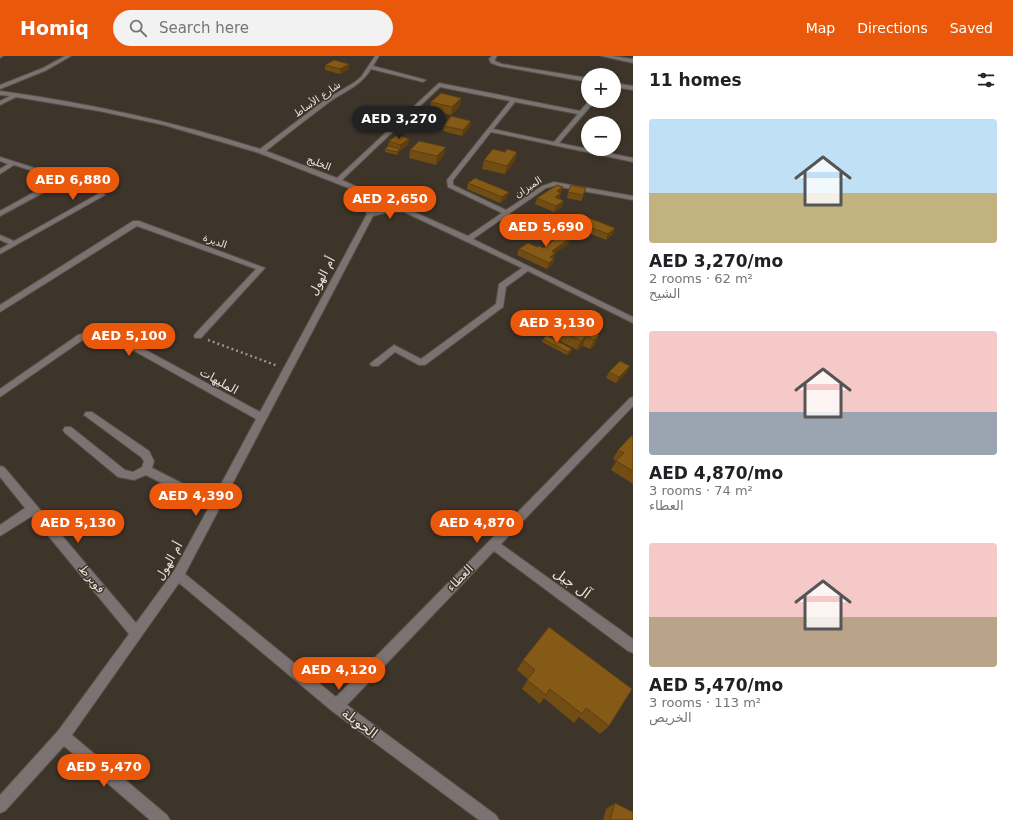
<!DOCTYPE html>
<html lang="en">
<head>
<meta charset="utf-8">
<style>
	:root { --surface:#fff; --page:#f2f2f2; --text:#202124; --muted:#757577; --accent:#ea580c }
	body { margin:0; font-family:"DejaVu Sans",Vazirmatn,sans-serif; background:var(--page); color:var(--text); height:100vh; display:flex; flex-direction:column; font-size:15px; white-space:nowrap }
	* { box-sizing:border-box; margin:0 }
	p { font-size:13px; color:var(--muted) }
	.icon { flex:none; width:22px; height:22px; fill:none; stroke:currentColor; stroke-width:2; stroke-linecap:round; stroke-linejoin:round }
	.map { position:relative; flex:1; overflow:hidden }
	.drawer { display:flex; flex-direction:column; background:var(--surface); width:380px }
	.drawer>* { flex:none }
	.buttons { position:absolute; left:581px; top:12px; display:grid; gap:8px }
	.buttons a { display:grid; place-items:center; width:40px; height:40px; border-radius:50%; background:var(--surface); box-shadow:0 2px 6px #0003; font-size:20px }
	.price { position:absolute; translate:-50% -34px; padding:0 9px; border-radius:14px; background:var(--accent); color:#fff; font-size:13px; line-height:26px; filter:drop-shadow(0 1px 2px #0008) }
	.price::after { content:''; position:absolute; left:50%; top:24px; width:12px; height:9px; margin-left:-6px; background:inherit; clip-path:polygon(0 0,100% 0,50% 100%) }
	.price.active { background:#222; color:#fff }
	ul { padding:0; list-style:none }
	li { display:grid; align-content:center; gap:8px; height:212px; padding:0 16px }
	li span { display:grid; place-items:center; height:124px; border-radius:4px; color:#555 }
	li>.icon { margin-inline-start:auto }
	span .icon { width:72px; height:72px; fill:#fffc; stroke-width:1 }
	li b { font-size:17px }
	h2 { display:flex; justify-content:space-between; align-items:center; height:48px; padding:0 16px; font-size:17px }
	header { display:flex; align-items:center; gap:24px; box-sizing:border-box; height:56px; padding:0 20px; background:var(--accent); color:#fff }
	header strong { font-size:19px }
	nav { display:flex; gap:22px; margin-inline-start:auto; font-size:14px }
	.search { width:280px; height:36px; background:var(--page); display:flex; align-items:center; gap:10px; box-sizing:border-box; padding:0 14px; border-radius:22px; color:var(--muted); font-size:15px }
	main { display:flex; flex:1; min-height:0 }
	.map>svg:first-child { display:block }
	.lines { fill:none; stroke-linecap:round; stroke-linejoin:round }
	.minor-casing { stroke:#585046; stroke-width:2 }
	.path { stroke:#9b948c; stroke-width:2.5; stroke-dasharray:2 3; stroke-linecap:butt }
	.minor { fill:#7b7372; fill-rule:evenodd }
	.wall { fill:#724d13 }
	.shaded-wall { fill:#5d3e0f }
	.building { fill:#855916; stroke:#5d3e0f }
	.labels { text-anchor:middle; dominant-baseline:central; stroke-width:3; stroke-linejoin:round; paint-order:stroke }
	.far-street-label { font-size:10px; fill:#e8e2dc; stroke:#3d342a }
	.street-label { font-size:12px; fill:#e8e2dc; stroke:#3d342a }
	.near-street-label { font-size:14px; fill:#e8e2dc; stroke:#3d342a }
</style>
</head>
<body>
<header>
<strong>Homiq</strong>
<div class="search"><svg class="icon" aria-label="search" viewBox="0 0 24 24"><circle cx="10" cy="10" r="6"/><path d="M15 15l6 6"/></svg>Search here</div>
<nav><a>Map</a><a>Directions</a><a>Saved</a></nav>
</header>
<main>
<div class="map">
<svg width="633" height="764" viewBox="0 0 633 764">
	<rect width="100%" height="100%" fill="#3d342a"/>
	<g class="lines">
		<g class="minor-casing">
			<g id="minor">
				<polygon points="0,0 3,0 0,2"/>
				<polygon points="65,0 71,0 47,14 0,33 0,29 43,12"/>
				<path d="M 375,0 L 379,0 L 373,10 L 426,24 L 423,26 L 371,13 C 360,31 344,35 328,47 C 307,63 286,79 266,95 L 337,122 L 439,27 L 580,55 L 589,45 L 595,45 L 559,87 L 633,102 L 633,106 L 491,76 L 453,124 L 453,129 L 506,154 L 542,130 L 554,126 L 633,140 L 633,144 L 554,130 L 546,132 L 473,183 L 633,261 L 633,267 L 528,215 L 506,231 L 503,251 L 425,309 L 419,309 L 395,296 L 378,310 L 372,310 L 370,308 L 372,306 L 394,289 L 421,303 L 496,248 L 499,228 L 522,212 L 404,156 L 389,156 L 373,160 L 185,518 L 336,641 L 630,342 L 633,341 L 633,350 L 501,488 L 633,583 L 633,597 L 628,595 L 494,495 L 347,649 L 496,759 L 499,764 L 479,764 L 332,655 L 179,527 L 72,679 L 167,759 L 170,764 L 150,764 L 64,690 L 5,755 L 0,757 L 0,739 L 58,675 L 129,578 L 32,460 L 0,480 L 0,469 L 25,452 L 0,421 L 0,410 L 4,411 L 136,567 L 174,515 L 209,451 L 146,419 L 134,424 L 118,421 L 65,377 L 63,374 L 65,371 L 71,371 L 125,414 L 133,416 L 142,411 L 144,405 L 141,401 L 84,359 L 86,356 L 92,356 L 149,395 L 154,405 L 152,412 L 213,443 L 256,363 L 111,282 L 95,280 L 84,283 L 0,341 L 0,333 L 78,279 L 95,274 L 116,278 L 260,356 L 367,158 L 360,145 L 351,134 L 351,133 L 259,97 L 164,69 L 99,55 L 16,41 L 0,49 L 0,45 L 10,40 L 0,39 L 0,35 C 89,47 175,66 260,93 L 325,44 L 355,26 L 361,21 ZM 440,31 L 510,45 L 447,124 L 448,131 L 502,157 L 468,180 L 342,124 ZM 515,46 L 578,58 L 554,86 L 493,73 ZM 360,136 L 375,143 L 371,151 ZM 381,145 L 395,152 L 376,155 Z"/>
				<polygon points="492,0 497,0 495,3 495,5 502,8 588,22 588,26 499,10 491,7 489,3"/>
				<polygon points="601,0 612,0 633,3 633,7"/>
				<polygon points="614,27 633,30 633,34 614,31"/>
				<polygon points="0,101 101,133 105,139 0,198 0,193 9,188 0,184 0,179 14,185 98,138 96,135 65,125 0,160 0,155 58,123 14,109 0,118 0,113 8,108 0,105"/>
				<polygon points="133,165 139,165 265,212 201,282 195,282 194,280 195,278 256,213 137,170 0,256 0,249"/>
			</g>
		</g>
		<polyline class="path" points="208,284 278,310"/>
		<use href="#minor" class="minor"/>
	</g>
	<g class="wall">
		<polygon points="349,8 349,13 340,18 325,14 325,9"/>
		<polygon points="461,42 460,50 451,59 430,54 431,46"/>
		<polygon points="471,65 470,71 462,80 443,75 444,70"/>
		<polygon points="409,83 408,89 400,95 397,99 385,96 385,93 388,90 389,85"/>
		<polygon points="410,94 444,99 436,109 409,102"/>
		<polygon points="505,96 517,96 515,104 505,118 482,113 484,104"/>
		<polygon points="468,127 509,136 507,142 500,147 467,133"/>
		<polygon points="563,131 559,143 562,151 554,156 535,148 537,142"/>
		<polygon points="568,136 584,138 581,145 567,142"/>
		<polygon points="580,163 615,172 613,178 606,184 580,174 581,170 578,169"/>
		<polygon points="550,182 568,188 555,197 552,209 547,213 517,199 519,193 537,191 544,192 548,189"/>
		<polygon points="561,261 597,271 594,277 595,289 590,293 583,290 577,294 553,281 556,272 558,270"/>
		<polygon points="543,283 571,296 567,299 542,286"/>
		<polygon points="630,310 627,316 616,327 606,322 609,316"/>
		<polygon points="633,381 633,428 611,414 616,405 613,403 618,394"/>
		<polygon points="549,571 609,670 600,678 579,661 574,667 544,642 540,648 522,633 528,623 517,614 523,604"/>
		<polygon points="615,747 633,764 603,764 606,753"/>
	</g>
	<g class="shaded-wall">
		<polygon points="349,8 349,13 340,18 340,13"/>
		<polygon points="461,42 460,50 451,59 452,51"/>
		<polygon points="471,65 470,71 462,80 463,74"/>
		<polygon points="409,83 408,89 400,95 400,89"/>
		<polygon points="446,91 444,99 436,109 437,100"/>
		<polygon points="400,93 400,95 397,99 397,96"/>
		<polygon points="517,96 515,104 505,118 507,110"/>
		<polygon points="563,131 559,143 555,141 557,135"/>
		<polygon points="509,136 507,142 500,147 502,141"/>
		<polygon points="564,145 562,151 554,156 556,150"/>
		<polygon points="615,172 613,178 606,184 608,178"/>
		<polygon points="570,182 568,188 555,197 553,203 548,207 552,195"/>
		<polygon points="554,203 552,209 547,213 549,207"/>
		<polygon points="597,271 593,280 591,276"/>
		<polygon points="599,279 595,289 590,293 594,284"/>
		<polygon points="586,280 583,290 577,294 581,285"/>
		<polygon points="572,293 571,296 567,299 568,296"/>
		<polygon points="630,310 627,316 616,327 619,321"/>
	</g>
	<g class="building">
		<polygon points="334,4 349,8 340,13 325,9"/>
		<polygon points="441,37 461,42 452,51 431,46"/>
		<polygon points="451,60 471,65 463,74 444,70"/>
		<polygon points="397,79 409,83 400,89 389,85"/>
		<polygon points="419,85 446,91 437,100 410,94"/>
		<polygon points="388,90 400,93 397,96 385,93"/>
		<polygon points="493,93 505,96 507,93 517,96 507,110 484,104"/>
		<polygon points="475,122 509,136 502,141 468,127"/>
		<polygon points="557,129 563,131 557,135 561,137 555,141 564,145 556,150 537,142"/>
		<polygon points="571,129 586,132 583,139 568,136"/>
		<polygon points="584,160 615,172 608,178 582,168 585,165 580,163"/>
		<polygon points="558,176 570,182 552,195 555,197 550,201 554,203 549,207 519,193 528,187 537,191 539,190 544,192 554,184 550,182"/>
		<polygon points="567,256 597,271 591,276 599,279 594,284 586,280 581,285 556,272 566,264 561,261"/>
		<polygon points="547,279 572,293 568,296 543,283"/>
		<polygon points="620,305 630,310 619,321 609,316"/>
		<polygon points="631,380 633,381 633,415 616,405 624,397 618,394"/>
		<polygon points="549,571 632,633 609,670 586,652 582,658 550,633 546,639 527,624 535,614 523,604"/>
		<polygon points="615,747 633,756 633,764 610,764"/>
	</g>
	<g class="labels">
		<g class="far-street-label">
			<text transform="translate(317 43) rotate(-35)">شارع الأساط</text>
			<text transform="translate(319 107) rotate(21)">الخليج</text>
			<text transform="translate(528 131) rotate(-33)">الميزان</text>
			<text transform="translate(215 185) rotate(20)">الديرة</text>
		</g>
		<g class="street-label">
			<text transform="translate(322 220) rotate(-62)">أم الهول</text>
			<text transform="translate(219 325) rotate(29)">المليهات</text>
			<text transform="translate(169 505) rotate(-60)">أم الهول</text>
			<text transform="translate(460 522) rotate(-46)">العطاء</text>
			<text transform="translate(92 523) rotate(50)">فويرط</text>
		</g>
		<g class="near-street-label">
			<text transform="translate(572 527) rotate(36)">آل جيل</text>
			<text transform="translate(360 667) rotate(37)">الحويلة</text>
		</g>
	</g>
</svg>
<div class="buttons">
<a>+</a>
<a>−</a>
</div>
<b class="price active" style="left:399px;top:84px">AED 3,270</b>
<b class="price" style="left:73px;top:145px">AED 6,880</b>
<b class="price" style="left:390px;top:164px">AED 2,650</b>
<b class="price" style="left:546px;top:192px">AED 5,690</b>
<b class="price" style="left:557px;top:288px">AED 3,130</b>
<b class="price" style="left:129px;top:301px">AED 5,100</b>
<b class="price" style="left:196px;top:461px">AED 4,390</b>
<b class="price" style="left:78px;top:488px">AED 5,130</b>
<b class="price" style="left:477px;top:488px">AED 4,870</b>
<b class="price" style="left:339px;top:635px">AED 4,120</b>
<b class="price" style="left:104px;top:732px">AED 5,470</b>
</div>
<section class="drawer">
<h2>11 homes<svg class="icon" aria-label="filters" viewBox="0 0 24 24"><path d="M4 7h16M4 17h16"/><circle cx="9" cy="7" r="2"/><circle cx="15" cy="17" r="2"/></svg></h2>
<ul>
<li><span style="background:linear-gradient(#bfe0f5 60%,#c2b280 0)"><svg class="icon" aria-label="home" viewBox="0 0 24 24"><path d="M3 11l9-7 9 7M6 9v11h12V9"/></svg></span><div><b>AED 3,270/mo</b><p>2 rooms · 62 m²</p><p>الشيح</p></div></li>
<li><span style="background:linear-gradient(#f6c9c9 65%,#9aa5b1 0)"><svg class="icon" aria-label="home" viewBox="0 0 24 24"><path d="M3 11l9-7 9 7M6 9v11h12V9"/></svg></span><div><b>AED 4,870/mo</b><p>3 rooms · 74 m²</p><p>العطاء</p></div></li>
<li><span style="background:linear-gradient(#f6c9c9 60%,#b9a48a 0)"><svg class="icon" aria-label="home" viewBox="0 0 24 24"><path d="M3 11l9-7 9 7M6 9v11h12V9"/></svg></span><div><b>AED 5,470/mo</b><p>3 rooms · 113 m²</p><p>الخريص</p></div></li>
</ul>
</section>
</main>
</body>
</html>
